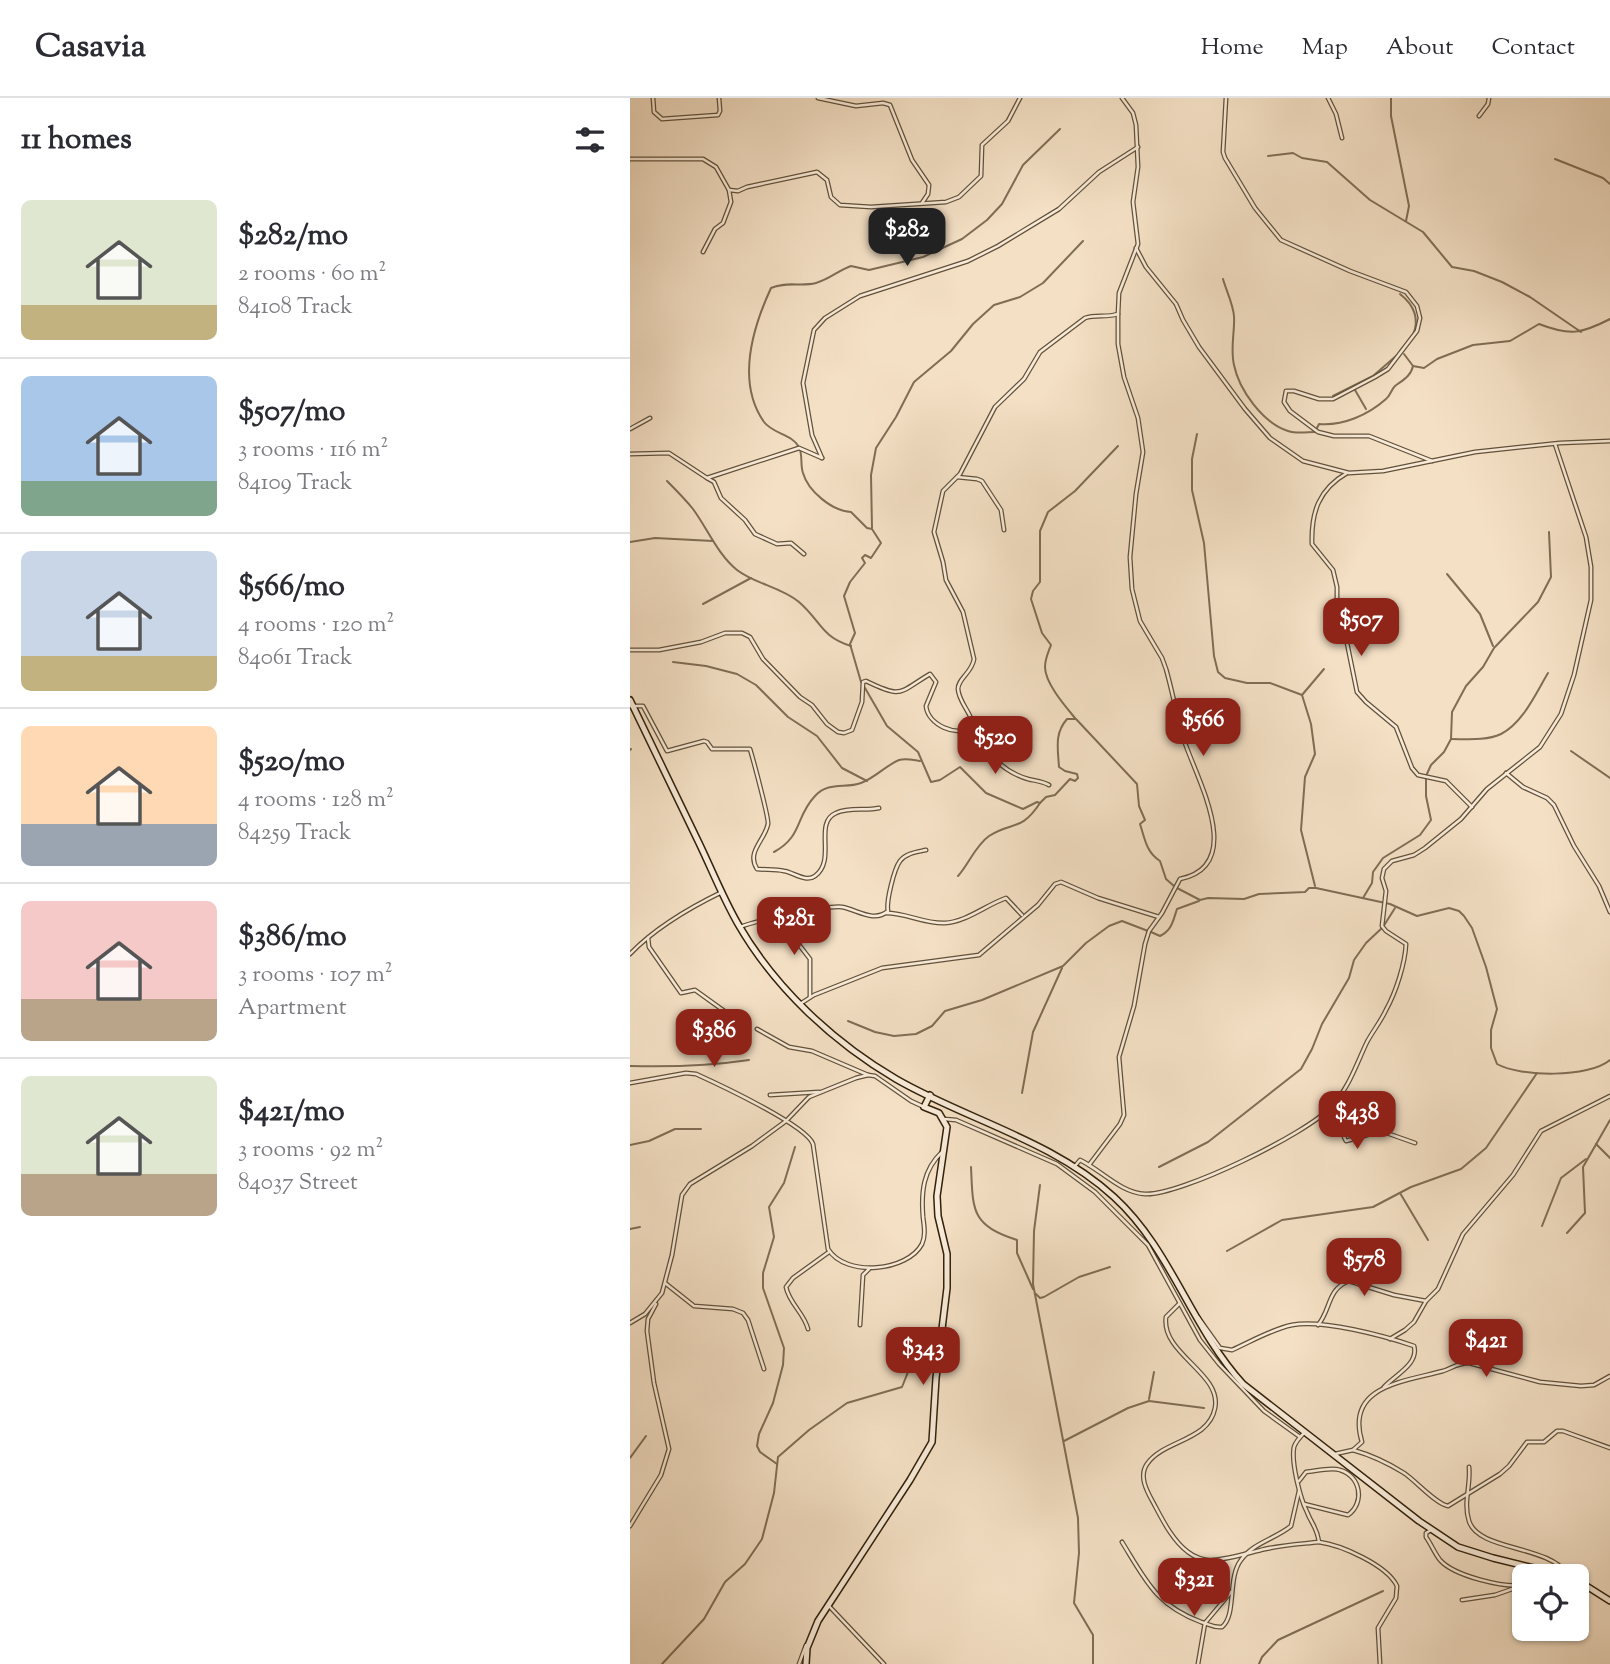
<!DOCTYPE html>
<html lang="en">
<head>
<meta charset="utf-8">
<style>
	:root { --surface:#fff; --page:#f7f7f7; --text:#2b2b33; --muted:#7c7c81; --line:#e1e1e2; --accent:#8f2418 }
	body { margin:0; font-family:"Sorts Mill Goudy",serif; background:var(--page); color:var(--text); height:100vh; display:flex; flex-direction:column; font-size:26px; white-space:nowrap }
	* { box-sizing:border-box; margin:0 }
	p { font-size:23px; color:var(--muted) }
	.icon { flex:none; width:38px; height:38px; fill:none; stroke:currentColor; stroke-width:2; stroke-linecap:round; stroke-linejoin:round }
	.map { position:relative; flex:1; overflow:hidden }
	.panel { display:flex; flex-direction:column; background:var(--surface); width:630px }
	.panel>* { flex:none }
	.controls { position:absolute; left:882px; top:1466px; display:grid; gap:14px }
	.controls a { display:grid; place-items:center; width:77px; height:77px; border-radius:10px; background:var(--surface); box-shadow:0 2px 5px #0004; font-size:35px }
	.price { position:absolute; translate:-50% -60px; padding:0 16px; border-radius:14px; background:var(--accent); color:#fff; font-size:23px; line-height:46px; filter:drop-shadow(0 2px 4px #0008) }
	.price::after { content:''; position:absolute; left:50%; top:42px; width:21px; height:16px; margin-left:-10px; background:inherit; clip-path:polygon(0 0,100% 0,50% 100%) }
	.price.current { background:#222; color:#fff }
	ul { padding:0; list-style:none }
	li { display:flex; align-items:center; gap:21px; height:175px; padding:0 21px }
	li+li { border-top:2px solid var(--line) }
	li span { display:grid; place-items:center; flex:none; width:196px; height:140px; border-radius:10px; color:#555 }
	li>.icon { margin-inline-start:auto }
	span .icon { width:84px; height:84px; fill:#fffc; stroke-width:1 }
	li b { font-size:30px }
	h2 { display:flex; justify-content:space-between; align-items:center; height:84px; padding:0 21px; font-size:30px }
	header { display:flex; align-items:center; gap:42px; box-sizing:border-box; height:98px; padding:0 35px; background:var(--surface); border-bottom:2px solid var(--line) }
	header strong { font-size:33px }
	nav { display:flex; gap:38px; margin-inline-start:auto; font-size:24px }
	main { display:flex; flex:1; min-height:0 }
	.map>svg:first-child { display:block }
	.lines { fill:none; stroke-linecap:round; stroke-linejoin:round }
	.stream { stroke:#7f6d55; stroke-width:2 }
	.street-casing { stroke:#62513a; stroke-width:5 }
	.secondary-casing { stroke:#32210b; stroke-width:8 }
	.street { stroke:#f8ebd9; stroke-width:2.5 }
	.secondary { stroke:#f8ebd9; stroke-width:5 }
</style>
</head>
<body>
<header>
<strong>Casavia</strong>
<nav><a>Home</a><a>Map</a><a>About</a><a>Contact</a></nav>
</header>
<main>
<section class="panel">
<h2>11 homes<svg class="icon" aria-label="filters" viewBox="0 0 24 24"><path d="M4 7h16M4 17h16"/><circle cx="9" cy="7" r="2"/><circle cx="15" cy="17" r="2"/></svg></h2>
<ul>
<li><span style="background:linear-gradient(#dfe7d0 75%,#c2b280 0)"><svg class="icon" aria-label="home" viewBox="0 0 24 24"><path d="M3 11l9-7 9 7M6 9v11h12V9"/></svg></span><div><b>$282/mo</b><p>2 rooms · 60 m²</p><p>84108 Track</p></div></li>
<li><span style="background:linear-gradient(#a9c7e8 75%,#7fa58c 0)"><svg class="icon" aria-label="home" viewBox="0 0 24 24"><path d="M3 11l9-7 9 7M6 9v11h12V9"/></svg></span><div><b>$507/mo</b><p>3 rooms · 116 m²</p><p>84109 Track</p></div></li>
<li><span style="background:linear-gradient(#c9d6e8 75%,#c2b280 0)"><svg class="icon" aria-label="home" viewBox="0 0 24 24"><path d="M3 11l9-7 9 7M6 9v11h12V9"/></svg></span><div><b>$566/mo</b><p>4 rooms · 120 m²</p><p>84061 Track</p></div></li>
<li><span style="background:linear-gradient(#ffd9b3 70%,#9aa5b1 0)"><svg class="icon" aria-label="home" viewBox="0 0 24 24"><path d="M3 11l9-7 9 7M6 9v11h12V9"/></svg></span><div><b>$520/mo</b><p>4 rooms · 128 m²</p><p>84259 Track</p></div></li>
<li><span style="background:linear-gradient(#f6c9c9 70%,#b9a48a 0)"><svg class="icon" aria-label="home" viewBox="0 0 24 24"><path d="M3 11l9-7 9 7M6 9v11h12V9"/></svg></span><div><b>$386/mo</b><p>3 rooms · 107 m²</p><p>Apartment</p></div></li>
<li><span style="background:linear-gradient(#dfe7d0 70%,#b9a48a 0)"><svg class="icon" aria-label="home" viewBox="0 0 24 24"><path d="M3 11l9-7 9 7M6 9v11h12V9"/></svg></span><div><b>$421/mo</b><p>3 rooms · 92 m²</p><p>84037 Street</p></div></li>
</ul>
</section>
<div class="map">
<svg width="980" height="1566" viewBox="0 0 980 1566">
	<rect width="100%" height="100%" fill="#f4e0c5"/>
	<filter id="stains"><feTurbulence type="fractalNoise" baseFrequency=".00286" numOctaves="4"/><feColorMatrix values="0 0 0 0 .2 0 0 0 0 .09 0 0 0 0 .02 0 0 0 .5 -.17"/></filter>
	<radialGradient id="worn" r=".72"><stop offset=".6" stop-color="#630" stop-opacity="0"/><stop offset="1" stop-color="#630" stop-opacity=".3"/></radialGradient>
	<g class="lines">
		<g class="stream">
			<polyline points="761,0 761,18 779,108 776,123"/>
			<polyline points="638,58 663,55 672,60 697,64 740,102 793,134 822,169 844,173 872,184 900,199 951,234"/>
			<polyline points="925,61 973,80 980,86"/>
			<path d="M 593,181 C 596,192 603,206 604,218 C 605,234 600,250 604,267 C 609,292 633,325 658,333 C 667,336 677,334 685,334"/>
			<path d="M 770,196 C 784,207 790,220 783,237"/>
			<polyline points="770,253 775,247"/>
			<polyline points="774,256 783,268"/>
			<polyline points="725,292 736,311"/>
			<polyline points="703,298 743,278 766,258"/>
			<path d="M 687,330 L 689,326 C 713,328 738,317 756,301 C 760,298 761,292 765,288 C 773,282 781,278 783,268 L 794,270 L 807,261 L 843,247 L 880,243 L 909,226 C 940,238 951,236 980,221"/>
			<polyline points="567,336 562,361 562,392 574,445 584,558 588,574 595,580 617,585 640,585 672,597 681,626 685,656 675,679 671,732 685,788"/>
			<path d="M 37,383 C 46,392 55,401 63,411 C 77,430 88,457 107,472 C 125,486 151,489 169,504 C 191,523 191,539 221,548"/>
			<polyline points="242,430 241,377 246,350 266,319 284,284 321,253 343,226 364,207 390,199 413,185 453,143"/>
			<polyline points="0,444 25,440 83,443"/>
			<polyline points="817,476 850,516 863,548"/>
			<polyline points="73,506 121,480"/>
			<polyline points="43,564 76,568 107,576 126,587 158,619 187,638 212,670 237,683"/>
			<path d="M 231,584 L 220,546 L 225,535 L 214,498 L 220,484 L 235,465 L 232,460 L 235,457 L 241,460 L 251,445 L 242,431 L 237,430 L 221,414 C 202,413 178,393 173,375 C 170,367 173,357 169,349 C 162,336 143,336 134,324 C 106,284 123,229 141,190 C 156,183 171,189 186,185 C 200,181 209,172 221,168 L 239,172 L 293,159 L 332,141 L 357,122 L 372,106 L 393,67 L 430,31"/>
			<path d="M 235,590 L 257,628 L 288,654 L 301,684 L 310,682 L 330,669 L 356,695 L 393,711 L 407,704 L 410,705 L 416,699 L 425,697 L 440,681 L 445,683 L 448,680 L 447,676 L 435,673 L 429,669 C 428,651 424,636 437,621 L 446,621 L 507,686 L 509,708 L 515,722 L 510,726 C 515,741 516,754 530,763 L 536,781 L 544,788"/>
			<polyline points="672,597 694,571"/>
			<path d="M 445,620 C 435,608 415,585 415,569 C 415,561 418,555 421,547 L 412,535 L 401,501 L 403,493 L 410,484 L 410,433 L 418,414 L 445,393 L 488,348"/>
			<path d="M 821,641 C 837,641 856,643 871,636 C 893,625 906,595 918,575"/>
			<polyline points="0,652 1,651"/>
			<polyline points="941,653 980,680"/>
			<polyline points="796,678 801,667 814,654 821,641 822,614 836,588 853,569 864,550 908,504 921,479 919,434"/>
			<path d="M 144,754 C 173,738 165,719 185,698 C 199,683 215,691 231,685 C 245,680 255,668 269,662 C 276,660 283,662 290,663"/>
			<path d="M 328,778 C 339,766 345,748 359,738 C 382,723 391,734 410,705"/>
			<path d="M 547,790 L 570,802 L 578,800 L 614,801 L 629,796 L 675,794 L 679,790 L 686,790 L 760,806 L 787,818 L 819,810 L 829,813 L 834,818 L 842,830 L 856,869 L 867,911 L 861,932 L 861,950 L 867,966 C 890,979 959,980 980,962"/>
			<polyline points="733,800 742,785 743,774 753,760 790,737 801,722 796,698 796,681"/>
			<path d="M 521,834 L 530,838 C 542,832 543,823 547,811 L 569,803"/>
			<polyline points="218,923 245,934 264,938 286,936 302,928 315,913 352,902 433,868 456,845 479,828 492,823 518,833"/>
			<path d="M 0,968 C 40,969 79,968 119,962"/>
			<polyline points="392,995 403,934 432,870"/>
			<polyline points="966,1046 980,1060"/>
			<polyline points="0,1047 19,1043 45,1031 71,1031"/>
			<path d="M 341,1069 C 343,1113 341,1127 387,1142 L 387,1155 L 403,1191"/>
			<polyline points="529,1069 578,1044 671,971 682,951 692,926 719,880 724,862 736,845 753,829 765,810"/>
			<polyline points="410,1087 404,1133 403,1186 448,1420 449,1455 444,1505 463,1537 463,1566"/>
			<polyline points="770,1095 798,1142"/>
			<polyline points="912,1128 931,1080 956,1061"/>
			<polyline points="0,1131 10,1129"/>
			<polyline points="937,1135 955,1115 953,1069 980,1022"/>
			<polyline points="597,1153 652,1122 743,1109 781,1089 831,1071 856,1050 907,975"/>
			<polyline points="406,1196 410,1200 414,1199 449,1179 480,1169"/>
			<polyline points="519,1301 524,1274"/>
			<polyline points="434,1343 498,1310 519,1303 574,1310"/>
			<polyline points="0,1360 16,1338"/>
			<polyline points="147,1366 130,1354 127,1348 129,1336 143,1305 153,1267 154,1250 133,1190 133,1175 144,1139 139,1109 154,1085 165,1049"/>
			<polyline points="32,1566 74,1521 95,1484 115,1466 132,1441 144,1395 148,1359 179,1332 217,1305 272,1289 282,1264"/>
			<polyline points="629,1566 632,1559 648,1542 753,1493"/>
		</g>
		<g class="street-casing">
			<g id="street">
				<polyline points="23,0 24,14 32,21 88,17 90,13 89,0"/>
				<polyline points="188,0 226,8 253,5 260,7 282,62 299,87 298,96 292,105"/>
				<polyline points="596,0 593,54 595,60 625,110 651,142 720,173 776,194 787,208 790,220 787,233 758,271 745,279 703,301 689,301 664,293 656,293 654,304 660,313 688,334 704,338 739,338 802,363"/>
				<polyline points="698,0 706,16 712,40"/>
				<polyline points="849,18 858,6 859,0"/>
				<polyline points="0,61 73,61 86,69 99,92 101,104 93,125 85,131 73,154"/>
				<polyline points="99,92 108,93 117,89 187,74 197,82 201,99 210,107 241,109 316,104 329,99 351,78 352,47 378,23 390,0"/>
				<polyline points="506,150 516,169 546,206 553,222 569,249 615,311 640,340 673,363 719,375 753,373 845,354 930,345 980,343"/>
				<polyline points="0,331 20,320"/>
				<polyline points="0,356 39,355 77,380 169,350 192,360"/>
				<polyline points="192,360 182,337 173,285 184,232 195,220 230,198 338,163 368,148 429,111 469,74 508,49"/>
				<path d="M 717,375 C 689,391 681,414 682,446 L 703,472 L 707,489 L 707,513 L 716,540 L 727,594 L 736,604 L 766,629 L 782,670 L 788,677 L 816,683 L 842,709"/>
				<polyline points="327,379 347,381 352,383 371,412 374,432"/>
				<polyline points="77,380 84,384 91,400 115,422 125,436 147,446 161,445 174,456"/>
				<path d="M 0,552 L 29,552 L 71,544 L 95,535 L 112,535 L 120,539 L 133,561 L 170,599 L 182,607 L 197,626 L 208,634 L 214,635 L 222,632 L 232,604 L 233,584 L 236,583 C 273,601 268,595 300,576 L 306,584 L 296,608 C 298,627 326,639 342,630 C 344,616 329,606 328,591 C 328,580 342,575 344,561 L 333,514 L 316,482 L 313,464 L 304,434 L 313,393 L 330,376 L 365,309 L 394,281 L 410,254 L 455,220 C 466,216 476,220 488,216 L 489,195 L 508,146 L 503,104 L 508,69 L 506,27 L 503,15 L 492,0"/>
				<path d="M 0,608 L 13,608 L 37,653 L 74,643 L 77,644 L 82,651 L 120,651 C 123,661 139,720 138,726 C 135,742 116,754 127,771 C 136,772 145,771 154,773 C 163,774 176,785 185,778 C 207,762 183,725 206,715 C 218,709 236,713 249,710"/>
				<path d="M 342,630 C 356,653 370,673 398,681 C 406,683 412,683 419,687"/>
				<polyline points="876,675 893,689 917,700 924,707 944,748 969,788 980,814"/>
				<path d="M 256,815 C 277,815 294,826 315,825 C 336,824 356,807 376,800 L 392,817"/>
				<polyline points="159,818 170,848 180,861 180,899"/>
				<path d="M 110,829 C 125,823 197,807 212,809 C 228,812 244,825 258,813 C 256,804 264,771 270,763 C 276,755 287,754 296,752"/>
				<polyline points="18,840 19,849 51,895 65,892 104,920"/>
				<path d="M 0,856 C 25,830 59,810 92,794"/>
				<polyline points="170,906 184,897 252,870 349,857 408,807 425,786 431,784 468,800 529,819"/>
				<polyline points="127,931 159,949 182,953 238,977"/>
				<path d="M 0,985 L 56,975 L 66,976 C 88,986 176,1027 183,1046 L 198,1151 C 216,1180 278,1173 292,1146 C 296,1137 294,1128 293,1119 C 291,1094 293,1072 312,1054"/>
				<polyline points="140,997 189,994"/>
				<polyline points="700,1010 716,1043 751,1033 785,1045"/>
				<polyline points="314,1021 326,1022 427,1066 465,1094 518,1147 570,1242 589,1266 634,1313 670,1339"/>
				<path d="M 459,1067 L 490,1026 L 494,1017 L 489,959 L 504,908 L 515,846 L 519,833 L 532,815 L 550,781 C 616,768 568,683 555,645 C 547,621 543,595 536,571 L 532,560 L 510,523 L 502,491 L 500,459 L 506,396 L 513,354 L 508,320 L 494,279 L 488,246 L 488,216"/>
				<path d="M 445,1068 L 450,1062 C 471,1072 491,1095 515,1096 C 550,1098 678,1035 701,1009 C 719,990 726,967 737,944 C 743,933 751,923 756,912 C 766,894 775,866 776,846 L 756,833 L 752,828 L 756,793 L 752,780 L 754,771 L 762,763 L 784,757 L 795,750 L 831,721 L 857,691 L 910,649 L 931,616 L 944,577 L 961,502 L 961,469 L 956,439 L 925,346"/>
				<polyline points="35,1185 64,1208 103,1211 113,1215 118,1222 134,1271"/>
				<path d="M 549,1206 L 536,1219 C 531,1256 592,1275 585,1310 C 579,1343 533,1342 517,1366 C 508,1379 518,1395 524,1406 C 533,1423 543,1443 558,1454 C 564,1459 575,1463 583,1462 C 600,1461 618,1455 635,1451 C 653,1447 671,1446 689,1444"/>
				<path d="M 568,1219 L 590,1250 L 602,1252 C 620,1244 642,1231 662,1227 C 692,1221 755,1238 784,1248 C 789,1266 765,1277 754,1289"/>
				<polyline points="0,1225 15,1216 32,1195 42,1157 52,1097 60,1086 122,1048 156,1023 179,999 226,980 238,977 245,978 281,1003 294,1009"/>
				<polyline points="230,1227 233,1177 239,1171"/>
				<path d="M 688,1227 C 701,1212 697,1191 719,1183 L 764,1197 L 796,1203"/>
				<path d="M 178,1231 C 174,1215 159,1205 156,1189 L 163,1180 L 199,1154"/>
				<polyline points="760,1241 775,1232 784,1224 796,1203 808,1191 833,1136 883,1077 911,1033 980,998"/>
				<path d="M 674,1335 C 670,1339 666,1343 664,1349 C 661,1364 670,1400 677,1414 C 682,1427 687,1429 689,1444 C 711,1447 757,1467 767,1488 L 766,1500 L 748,1530 L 750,1566"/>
				<path d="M 723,1352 C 741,1357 758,1365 774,1375 C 786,1383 806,1406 818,1408 L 870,1376 L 879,1368 L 897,1344 L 914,1344 L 927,1333 L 933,1333 L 980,1350"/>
				<path d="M 705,1356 L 723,1352 L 732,1344 C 715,1288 773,1284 813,1273 C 822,1270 828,1265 839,1265 L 910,1284 L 951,1288 L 964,1287 L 980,1278"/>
				<path d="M 839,1369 C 841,1387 833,1404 839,1423 C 848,1453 919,1447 937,1476"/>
				<path d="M 669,1383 L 676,1374 C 686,1373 701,1369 710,1372 C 731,1378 735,1405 718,1417 L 674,1406"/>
				<polyline points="0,1428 31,1377 39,1351 24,1285 17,1233 18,1221 26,1206"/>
				<path d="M 801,1432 L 796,1435 L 796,1439 C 801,1446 805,1456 810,1462 C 824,1478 874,1490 894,1487"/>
				<path d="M 492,1444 C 516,1483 526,1507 571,1524 C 579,1526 583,1530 592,1529 C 607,1517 597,1480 611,1462 C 623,1445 645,1441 661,1428 L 669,1393"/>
				<polyline points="832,1502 865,1497 888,1489"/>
				<polyline points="198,1507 254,1566"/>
				<polyline points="169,1566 176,1547"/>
				<polyline points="568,1566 575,1525 601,1494"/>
			</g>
		</g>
		<g class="secondary-casing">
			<g id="secondary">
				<path d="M 0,602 C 23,650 46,697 69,745 C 82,772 93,800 108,826 C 145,890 203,944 266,981 C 337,1022 422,1042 484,1099 C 541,1151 561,1229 613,1286 L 789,1423 L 828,1449 L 863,1460 L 940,1479"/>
				<polyline points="947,1482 980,1503"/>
				<polyline points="176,1566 177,1550 188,1523 280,1382 302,1344 306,1280 317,1190 317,1156 308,1118 307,1098 317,1029 309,1015 294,1009 300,997"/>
			</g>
		</g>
		<use href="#street" class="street"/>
		<use href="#secondary" class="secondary"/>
	</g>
	<rect width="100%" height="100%" filter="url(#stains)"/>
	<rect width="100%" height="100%" fill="url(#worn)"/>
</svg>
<div class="controls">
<a><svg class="icon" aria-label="locate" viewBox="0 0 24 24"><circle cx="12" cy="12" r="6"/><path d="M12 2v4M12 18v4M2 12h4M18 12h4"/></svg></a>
</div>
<b class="price current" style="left:277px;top:170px">$282</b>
<b class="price" style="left:731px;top:560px">$507</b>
<b class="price" style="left:573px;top:660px">$566</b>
<b class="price" style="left:365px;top:678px">$520</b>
<b class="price" style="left:164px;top:859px">$281</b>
<b class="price" style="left:84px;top:971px">$386</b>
<b class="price" style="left:727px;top:1053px">$438</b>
<b class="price" style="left:734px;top:1200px">$578</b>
<b class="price" style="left:856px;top:1281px">$421</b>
<b class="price" style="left:293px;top:1289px">$343</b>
<b class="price" style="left:564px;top:1520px">$321</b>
</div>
</main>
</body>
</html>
